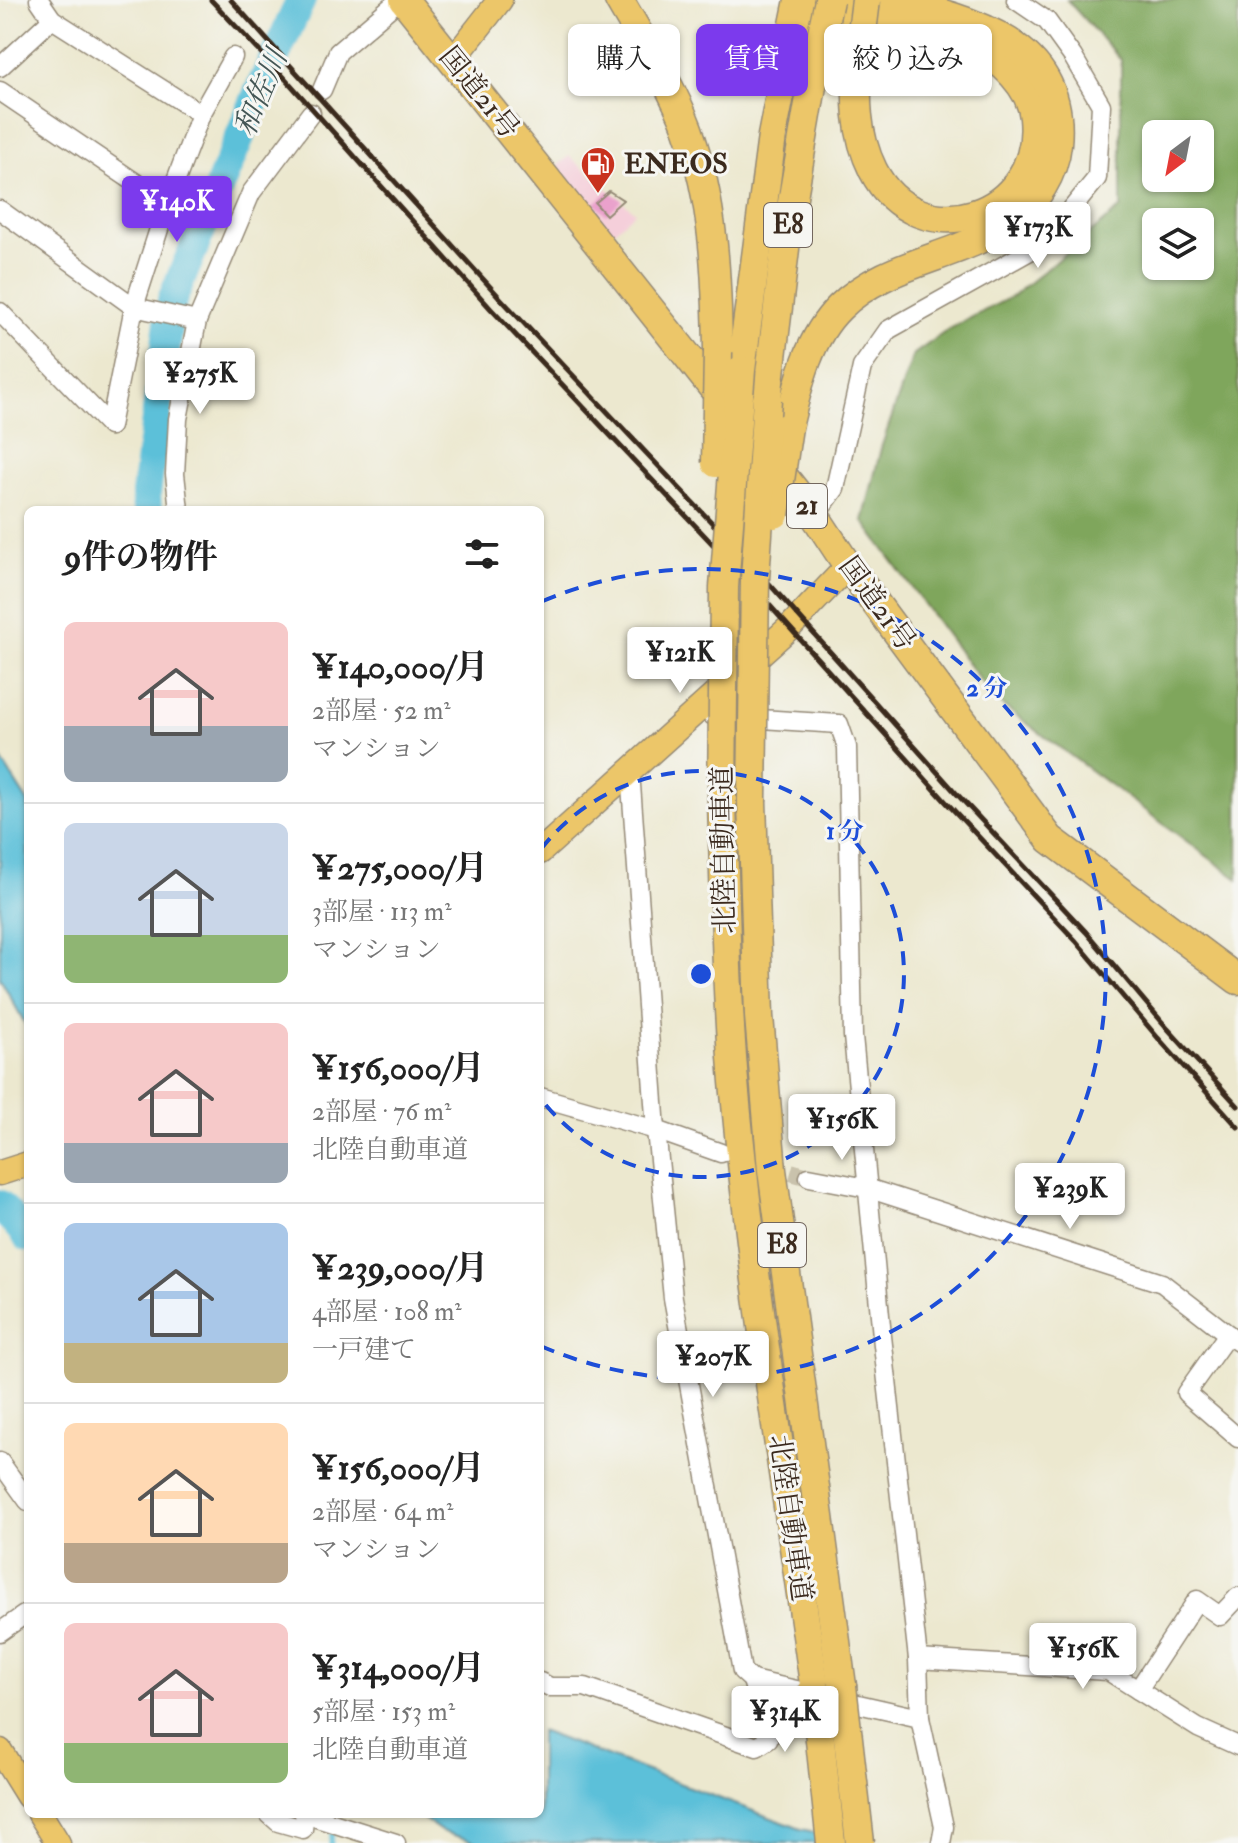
<!DOCTYPE html>
<html lang="ja">
<head>
<meta charset="utf-8">
<style>
	:root { --surface:#fff; --page:#f6f6f6; --text:#222; --muted:#767676; --line:#e0e0e0; --accent:#7c3aed }
	body { margin:0; font-family:"IM FELL Double Pica","Noto Serif JP",serif; background:var(--page); color:var(--text); height:100vh; display:flex; flex-direction:column; font-size:30px; white-space:nowrap }
	* { box-sizing:border-box; margin:0 }
	p { font-size:26px; color:var(--muted) }
	.icon { flex:none; width:44px; height:44px; fill:none; stroke:currentColor; stroke-width:2; stroke-linecap:round; stroke-linejoin:round }
	.map { position:relative; flex:1; overflow:hidden }
	.details { position:absolute; left:24px; top:506px; width:520px; height:1312px; display:flex; flex-direction:column; background:var(--surface); border-radius:12px; box-shadow:0 2px 6px #0004 }
	.details>* { flex:none }
	.guide { position:absolute; left:568px; top:24px; width:550px; height:72px; display:flex; gap:16px }
	.needle { width:52px; rotate:212deg }
	.tools { position:absolute; left:1142px; top:120px; display:grid; gap:16px }
	.tools a { display:grid; place-items:center; width:72px; height:72px; border-radius:12px; background:var(--surface); box-shadow:0 2px 6px #0004; font-size:40px }
	.price { position:absolute; translate:-50% -68px; padding:0 18px; border-radius:8px; background:#fff; color:#222; font-size:26px; line-height:52px; filter:drop-shadow(0 2px 4px #0008) }
	.price::after { content:''; position:absolute; left:50%; top:48px; width:24px; height:18px; margin-left:-12px; background:inherit; clip-path:polygon(0 0,100% 0,50% 100%) }
	.price.selected { background:var(--accent); color:#fff }
	ul { padding:0; list-style:none }
	li { display:flex; align-items:center; gap:24px; height:200px; padding:0 40px }
	li+li { border-top:2px solid var(--line) }
	li span { display:grid; place-items:center; flex:none; width:224px; height:160px; border-radius:12px; color:#555 }
	li>.icon { margin-inline-start:auto }
	span .icon { width:96px; height:96px; fill:#fffc; stroke-width:1 }
	li b { font-size:34px }
	h2 { display:flex; justify-content:space-between; align-items:center; height:96px; padding:0 40px; font-size:34px }
	.tag { padding:0 28px; border-radius:12px; background:var(--surface); box-shadow:0 2px 6px #0004; font-size:28px; line-height:72px }
	.tag.selected { background:var(--accent); color:#fff }
	.map>svg:first-child { display:block }
	.built { fill:#f5cfda }
	.forest { fill:#7fa65c; stroke:#5d683d; stroke-width:2; fill-rule:evenodd }
	.water { fill:#5bc0d9; stroke:#4b757c; stroke-width:2 }
	.lines { fill:none; stroke-linecap:round; stroke-linejoin:round }
	.stream { stroke:#5bc0d9; stroke-width:5 }
	.river { stroke:#5bc0d9; stroke-width:30 }
	.building { fill:#eaa1cc }
	.minor-tunnel { stroke:#c9c2ac; stroke-width:18; stroke-dasharray:18 9; stroke-linecap:butt }
	.minor-casing { stroke:#948976; stroke-width:21 }
	.major-casing { stroke:#948976; stroke-width:27 }
	.highway-casing { stroke:#948976; stroke-width:31 }
	.minor { stroke:#fff; stroke-width:18 }
	.major { stroke:#ecc669; stroke-width:24 }
	.highway { stroke:#ecc669; stroke-width:28 }
	.rail { stroke:#3b2a1e; stroke-width:5 }
	.highway-bridge-casing { stroke:#948976; stroke-width:31; stroke-linecap:butt }
	.highway-bridge { stroke:#ecc669; stroke-width:28 }
	.ring { fill:none; stroke:#1d4ed8; stroke-width:4; stroke-dasharray:14 10 }
	.labels { text-anchor:middle; dominant-baseline:central; stroke-width:6; stroke-linejoin:round; paint-order:stroke }
	.shield { fill:#f6f6f2; stroke:#73675e; stroke-width:2 }
	.shield-label { font-size:26px; font-weight:bold; fill:#3b2a1e }
	.street-label { font-size:28px; fill:#3b2a1e; stroke:#f6f6f2 }
	.poi-label { font-size:28px; font-weight:bold; fill:#3b2a1e; stroke:#f6f6f2; text-anchor:start }
	.water-label { font-size:30px; font-style:italic; fill:#455756; stroke:#f6f6f2 }
	.centre { fill:#1d4ed8; stroke:#f6f6f2; stroke-width:4 }
	.ring-label { font-size:24px; text-anchor:middle; font-weight:bold; fill:#1d4ed8; stroke:#f6f6f2; stroke-width:6; stroke-linejoin:round; paint-order:stroke }
</style>
</head>
<body>
<div class="map">
<svg width="1238" height="1843" viewBox="0 0 1238 1843">
	<rect width="100%" height="100%" fill="#f6f6f2"/>
	<filter id="ink" filterUnits="userSpaceOnUse"><feTurbulence type="fractalNoise" baseFrequency=".0125" numOctaves="2"/><feDisplacementMap in="SourceGraphic" scale="16" xChannelSelector="R" yChannelSelector="G"/><feConvolveMatrix kernelMatrix="1 2 1 2 8 2 1 2 1" color-interpolation-filters="sRGB"/></filter>
	<filter id="wash" filterUnits="userSpaceOnUse"><feTurbulence type="fractalNoise" baseFrequency=".006" numOctaves="4" result="noise"/><feDisplacementMap in="SourceGraphic" scale="32" xChannelSelector="R" yChannelSelector="G"/><feGaussianBlur stdDeviation="1.8" result="paint"/><feColorMatrix in="noise" values="0 0 0 0 0 0 0 0 0 0 0 0 0 0 0 0 0 1.4 0 .05"/><feComposite in="paint" operator="in"/></filter>
	<g filter="url(#wash)">
		<rect width="100%" height="100%" fill="#ece8cf"/>
		<polygon class="built" points="569,156 635,212 611,234 557,166"/>
		<path class="forest" d="M 1067,0 L 1238,0 L 1238,879 L 994,699 L 863,521 L 881,448 L 913,355 L 949,329 L 1013,296 L 1121,208 L 1121,60 ZM 1156,134 L 1200,134 L 1200,178 L 1156,178 ZM 1156,222 L 1200,222 L 1200,266 L 1156,266 Z"/>
		<g class="water">
			<polygon points="0,758 28,802 28,1029 0,978"/>
			<polygon points="540,1731 801,1829 863,1843 479,1843 441,1831 417,1814 540,1814"/>
		</g>
		<g class="lines">
			<polyline class="stream" points="331,1843 332,1834"/>
			<g class="river">
				<polyline points="147,510 146,494 172,300 258,93 301,0"/>
				<polyline points="0,1205 28,1237"/>
			</g>
		</g>
		<g id="blocks">
			<polygon class="building" points="609,191 623,200 606,215 595,203"/>
		</g>
	</g>
	<g filter="url(#ink)">
		<use href="#blocks" fill-opacity="0" stroke="#948976" stroke-width="2"/>
		<g class="lines">
			<polyline class="minor-tunnel" points="765,1165 809,1177"/>
			<g class="minor-casing">
				<g id="minor">
					<polyline points="39,0 52,19 201,114"/>
					<polyline points="0,67 52,19"/>
					<polyline points="322,90 338,52 399,0"/>
					<polyline points="0,91 167,204"/>
					<polyline points="0,210 134,307 197,321"/>
					<polyline points="0,312 110,426"/>
					<polyline points="110,426 134,307 167,204 201,114 233,57"/>
					<polyline points="179,510 175,474 178,419 197,321 251,193 311,113"/>
					<polyline points="815,516 835,489 862,367 888,330 1044,243 1097,178 1101,105 1073,57 1047,21 1016,0"/>
					<polyline points="713,716 839,724 847,747 853,1036 882,1336 918,1659 920,1718"/>
					<polyline points="630,771 656,1130 673,1298 742,1671 752,1680"/>
					<polyline points="540,1097 656,1130 721,1153"/>
					<polyline points="809,1177 867,1188 1162,1283 1238,1342"/>
					<polyline points="1228,1334 1186,1393 1238,1438"/>
					<polyline points="0,1462 28,1501"/>
					<polyline points="0,1632 24,1615"/>
					<polyline points="918,1659 1108,1671 1198,1728 1238,1746"/>
					<polyline points="540,1682 550,1687 585,1687 757,1747 768,1740 752,1680 920,1718 944,1827 941,1843"/>
					<polyline points="1138,1690 1197,1600 1220,1616 1238,1597"/>
					<polyline points="269,1814 278,1822 303,1829 305,1815"/>
					<polyline points="304,1814 396,1843"/>
				</g>
			</g>
			<g class="major-casing">
				<g id="major">
					<polyline points="453,60 500,0"/>
					<polyline points="540,852 789,628 848,566"/>
					<polyline points="0,1173 28,1164"/>
					<polyline points="0,1751 28,1796"/>
					<polyline points="40,1814 58,1843"/>
				</g>
			</g>
			<g class="highway-casing">
				<g id="highway">
					<polyline points="404,0 815,516 848,566 1050,839 1238,980"/>
					<path d="M 619,0 C 643,42 671,84 688,129 C 714,202 717,275 718,352"/>
					<path d="M 803,2 C 859,13 922,20 974,46 C 1001,59 1031,87 1034,118 C 1044,218 917,257 873,170 C 855,134 855,95 859,56"/>
					<polyline points="741,370 772,136 790,44"/>
					<polyline points="767,399 787,232 818,51"/>
					<path d="M 788,427 C 798,385 808,338 840,307 C 888,260 960,259 1012,220 C 1036,203 1054,174 1057,144 C 1067,41 968,19 889,0"/>
					<polyline points="752,801 759,1016 772,1170 842,1686"/>
					<path d="M 722,802 C 725,899 726,996 735,1093 C 753,1291 786,1487 814,1684"/>
				</g>
			</g>
			<use href="#minor" class="minor"/>
			<use href="#major" class="major"/>
			<use href="#highway" class="highway"/>
			<g class="rail">
				<polyline points="211,0 283,76 491,309 755,589 946,802 1076,941 1158,1038 1238,1127"/>
				<polyline points="231,0 502,300 765,579 956,793 1086,932 1168,1029 1238,1106"/>
			</g>
			<g class="highway-bridge-casing">
				<g id="highway-bridge">
					<polyline points="790,44 799,0"/>
					<polyline points="818,51 829,0"/>
					<polyline points="859,56 866,0"/>
					<polyline points="716,463 718,352"/>
					<polyline points="775,514 788,427"/>
					<polyline points="752,801 755,579 767,399"/>
					<polyline points="722,802 724,587 741,370"/>
					<polyline points="814,1684 831,1843"/>
					<polyline points="842,1686 860,1843"/>
				</g>
			</g>
			<use href="#highway-bridge" class="highway-bridge"/>
		</g>
	</g>
	<g class="ring">
		<path d="M541 849A203 203 0 1 1 541 1099"/>
		<path d="M543 601A405 405 0 1 1 543 1347"/>
	</g>
	<defs>
		<g id="fuel-pin" transform="scale(1.8)"><path d="M0 17L-7.5 6A9.5 9.5 0 1 1 7.5 6Z" fill="#c8321e" stroke="#f6f6f2"/><path d="M-5.5-6h7V0h2V4h1.3V-2.5L3-4.5l.8-.8L6-3V5H2.5V1h-1V6h-7ZM-4.2-4.7v3.2H.2V-4.7Z" fill="#fff"/></g>
	</defs>
	<g fill-rule="evenodd">
		<use href="#fuel-pin" x="598" y="164"/>
	</g>
	<g class="labels">
		<g class="shield">
			<rect x="764" y="203" width="48" height="44" rx="6"/>
			<rect x="787" y="484" width="40" height="44" rx="6"/>
			<rect x="758" y="1223" width="48" height="44" rx="6"/>
		</g>
		<g class="shield-label">
			<text x="788" y="225">E8</text>
			<text x="807" y="506">21</text>
			<text x="782" y="1245">E8</text>
		</g>
		<g class="street-label">
			<text transform="translate(479 93) rotate(51)">国道21号</text>
			<text transform="translate(877 604) rotate(54)">国道21号</text>
			<text transform="translate(724 850) rotate(-91)">北陸自動車道</text>
			<text transform="translate(790 1518) rotate(82)">北陸自動車道</text>
		</g>
		<g class="poi-label">
			<text x="624" y="164">ENEOS</text>
		</g>
		<g class="water-label">
			<text transform="translate(261 93) rotate(-67)">和佐川</text>
		</g>
	</g>
	<circle cx="701" cy="974" r="12" class="centre"/>
	<g class="ring-label">
		<text x="987" y="696">2 分</text>
		<text x="845" y="839">1 分</text>
	</g>
</svg>
<div class="tools">
<a><svg class="needle" viewBox="-14 -14 28 28"><path d="M0-13l5 13h-10z" fill="#e53935"/><path d="M0 13l5-13h-10z" fill="#767676"/></svg></a>
<a><svg class="icon" aria-label="layers" viewBox="0 0 24 24"><path d="M12 4l9 5-9 5-9-5zM3 14l9 5 9-5"/></svg></a>
</div>
<b class="price selected" style="left:177px;top:244px">¥140K</b>
<b class="price" style="left:1038px;top:270px">¥173K</b>
<b class="price" style="left:200px;top:416px">¥275K</b>
<b class="price" style="left:680px;top:695px">¥121K</b>
<b class="price" style="left:842px;top:1162px">¥156K</b>
<b class="price" style="left:1070px;top:1231px">¥239K</b>
<b class="price" style="left:713px;top:1399px">¥207K</b>
<b class="price" style="left:1083px;top:1691px">¥156K</b>
<b class="price" style="left:785px;top:1754px">¥314K</b>
<div class="guide">
<a class="tag">購入</a>
<a class="tag selected">賃貸</a>
<a class="tag">絞り込み</a>
</div>
<section class="details">
<h2>9件の物件<svg class="icon" aria-label="filters" viewBox="0 0 24 24"><path d="M4 7h16M4 17h16"/><circle cx="9" cy="7" r="2"/><circle cx="15" cy="17" r="2"/></svg></h2>
<ul>
<li><span style="background:linear-gradient(#f6c9c9 65%,#9aa5b1 0)"><svg class="icon" aria-label="home" viewBox="0 0 24 24"><path d="M3 11l9-7 9 7M6 9v11h12V9"/></svg></span><div><b>¥140,000/月</b><p>2部屋 · 52 m²</p><p>マンション</p></div></li>
<li><span style="background:linear-gradient(#c9d6e8 70%,#8fb573 0)"><svg class="icon" aria-label="home" viewBox="0 0 24 24"><path d="M3 11l9-7 9 7M6 9v11h12V9"/></svg></span><div><b>¥275,000/月</b><p>3部屋 · 113 m²</p><p>マンション</p></div></li>
<li><span style="background:linear-gradient(#f6c9c9 75%,#9aa5b1 0)"><svg class="icon" aria-label="home" viewBox="0 0 24 24"><path d="M3 11l9-7 9 7M6 9v11h12V9"/></svg></span><div><b>¥156,000/月</b><p>2部屋 · 76 m²</p><p>北陸自動車道</p></div></li>
<li><span style="background:linear-gradient(#a9c7e8 75%,#c2b280 0)"><svg class="icon" aria-label="home" viewBox="0 0 24 24"><path d="M3 11l9-7 9 7M6 9v11h12V9"/></svg></span><div><b>¥239,000/月</b><p>4部屋 · 108 m²</p><p>一戸建て</p></div></li>
<li><span style="background:linear-gradient(#ffd9b3 75%,#b9a48a 0)"><svg class="icon" aria-label="home" viewBox="0 0 24 24"><path d="M3 11l9-7 9 7M6 9v11h12V9"/></svg></span><div><b>¥156,000/月</b><p>2部屋 · 64 m²</p><p>マンション</p></div></li>
<li><span style="background:linear-gradient(#f6c9c9 75%,#8fb573 0)"><svg class="icon" aria-label="home" viewBox="0 0 24 24"><path d="M3 11l9-7 9 7M6 9v11h12V9"/></svg></span><div><b>¥314,000/月</b><p>5部屋 · 153 m²</p><p>北陸自動車道</p></div></li>
</ul>
</section>
</div>
</body>
</html>
